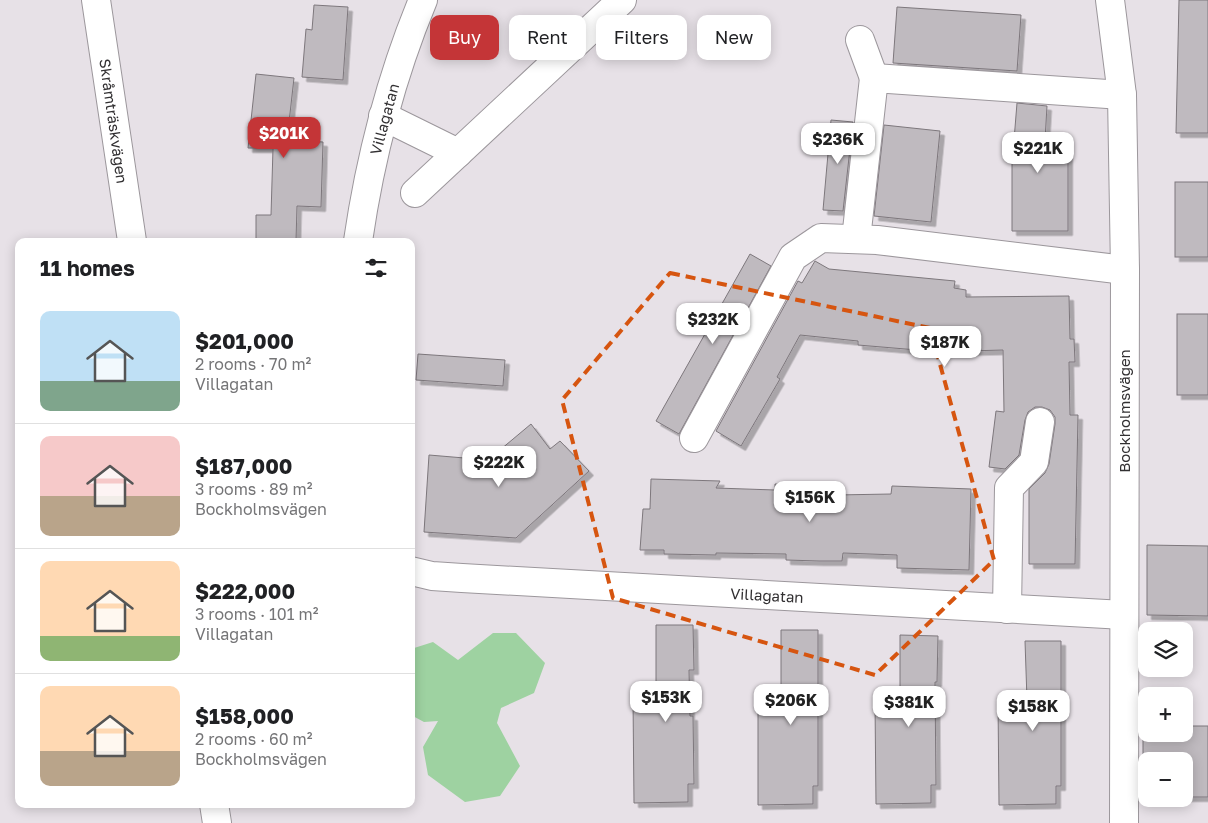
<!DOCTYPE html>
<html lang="en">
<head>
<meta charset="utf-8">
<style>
	:root { --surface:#fff; --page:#f2f2f2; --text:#202124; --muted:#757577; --line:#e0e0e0; --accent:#c43537 }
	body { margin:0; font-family:"Golos Text",sans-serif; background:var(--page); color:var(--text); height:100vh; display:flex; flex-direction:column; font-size:19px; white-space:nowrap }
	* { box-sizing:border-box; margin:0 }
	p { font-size:16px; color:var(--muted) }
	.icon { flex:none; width:28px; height:28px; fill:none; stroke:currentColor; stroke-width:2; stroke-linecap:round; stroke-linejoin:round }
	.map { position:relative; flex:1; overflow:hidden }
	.drawer { position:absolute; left:15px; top:238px; width:400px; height:570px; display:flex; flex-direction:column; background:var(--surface); border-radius:10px; box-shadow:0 2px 12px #0003 }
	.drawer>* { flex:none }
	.banner { position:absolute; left:430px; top:15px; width:475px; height:45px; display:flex; gap:10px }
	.tools { position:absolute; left:1138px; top:622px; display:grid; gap:10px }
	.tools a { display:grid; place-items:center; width:55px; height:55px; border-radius:10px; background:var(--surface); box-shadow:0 2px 12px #0003; font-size:25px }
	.price { position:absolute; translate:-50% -42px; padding:0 11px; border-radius:10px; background:#fff; color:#222; font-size:16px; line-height:32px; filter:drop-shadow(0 1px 2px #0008) }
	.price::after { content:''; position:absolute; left:50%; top:30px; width:15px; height:11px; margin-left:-8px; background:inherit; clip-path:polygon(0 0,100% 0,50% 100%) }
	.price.on { background:var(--accent); color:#fff }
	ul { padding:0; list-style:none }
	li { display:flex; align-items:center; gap:15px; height:125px; padding:0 25px }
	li+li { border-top:1px solid var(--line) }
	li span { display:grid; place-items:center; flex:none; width:140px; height:100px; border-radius:10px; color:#555 }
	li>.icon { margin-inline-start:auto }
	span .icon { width:60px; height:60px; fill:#fffc; stroke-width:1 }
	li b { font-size:21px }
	h2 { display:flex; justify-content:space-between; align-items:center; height:60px; padding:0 25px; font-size:21px }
	.chip { padding:0 18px; border-radius:10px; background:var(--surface); box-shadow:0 2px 12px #0003; font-size:18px; line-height:45px }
	.chip.on { background:var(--accent); color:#fff }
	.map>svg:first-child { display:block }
	.green { fill:#9ed2a1 }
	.building { fill:#bfbabf; stroke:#7d777c; filter:url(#shadow) }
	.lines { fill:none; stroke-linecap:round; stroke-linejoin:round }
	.minor-casing { stroke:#9c979c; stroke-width:30 }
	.major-casing { stroke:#9c979c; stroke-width:30 }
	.minor { stroke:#fff; stroke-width:28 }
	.major { stroke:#fff; stroke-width:28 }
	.marked { fill:none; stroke:#d65510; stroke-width:4; stroke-dasharray:10 6; stroke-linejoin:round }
	.labels { text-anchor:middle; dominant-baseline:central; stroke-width:5; stroke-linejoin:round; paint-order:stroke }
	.street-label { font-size:15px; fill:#323032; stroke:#fff }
</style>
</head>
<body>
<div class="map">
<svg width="1208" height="823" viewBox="0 0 1208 823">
	<defs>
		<filter id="shadow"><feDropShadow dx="4.5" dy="4.5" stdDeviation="0" flood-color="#0004"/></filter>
	</defs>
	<rect width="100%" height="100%" fill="#e7e1e7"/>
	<polygon class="green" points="493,633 516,633 545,663 534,693 501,708 497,723 520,766 500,796 465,802 428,775 423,747 438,721 424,722 411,715 411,649 433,642 458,660"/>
	<g class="building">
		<polygon points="1179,0 1208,0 1208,133 1176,133"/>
		<polygon points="314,5 348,7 343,80 302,77 306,29 312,30"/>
		<polygon points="897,7 1021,15 1017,71 893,63"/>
		<polygon points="256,74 294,78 287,140 323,142 321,207 297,206 296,241 256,241 256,215 271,215 273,148 248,148"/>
		<polygon points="1017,103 1047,106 1045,140 1068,140 1068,231 1012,231 1012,140 1014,140"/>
		<polygon points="831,120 853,122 843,211 823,210"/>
		<polygon points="884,125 940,131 931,222 874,216"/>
		<rect x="1175" y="182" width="33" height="75"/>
		<polygon points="750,254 771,266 679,434 656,421"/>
		<polygon points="815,261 829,269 955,281 954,288 966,290 966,297 1069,296 1070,339 1074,339 1075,362 1069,362 1070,415 1078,415 1075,564 1029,564 1029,489 1045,473 1049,464 1055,424 1055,417 1050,410 1042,407 1035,407 1028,412 1025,420 1019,455 1005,469 989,467 996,411 1004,412 1003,350 968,351 929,347 929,351 858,345 858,341 800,335 777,377 780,379 741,446 716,431 798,281 802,283"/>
		<rect x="1177" y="314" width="31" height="81"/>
		<polygon points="418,354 505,360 503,386 416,380"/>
		<polygon points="531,424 550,449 560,441 589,471 516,538 424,532 429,455 488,460"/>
		<polygon points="651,479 720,481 716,488 775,490 775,484 835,486 835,495 891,494 892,486 971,489 969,570 897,568 897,555 843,553 842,561 819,561 786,560 786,554 716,553 716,555 664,554 664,550 640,550 643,509 650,509"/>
		<polygon points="1147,545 1208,546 1208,616 1147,615"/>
		<polygon points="656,625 693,625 694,670 689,670 690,716 693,716 694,784 688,784 688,802 634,803 633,698 656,697"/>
		<polygon points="781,630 818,630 818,786 813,786 813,804 758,805 758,700 781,700"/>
		<polygon points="900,635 938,636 937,682 935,682 936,785 931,785 931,803 876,804 875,702 900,701"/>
		<polygon points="1025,641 1061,641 1061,786 1056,786 1056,804 999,805 998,701 1027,700"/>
		<polygon points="1143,725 1146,725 1146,734 1184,734 1184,726 1208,726 1208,797 1184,797 1184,761 1146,761 1146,796 1143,796"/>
	</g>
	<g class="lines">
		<g class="minor-casing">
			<g id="minor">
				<polyline points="1110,0 1122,95 1125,270 1124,823"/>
				<polyline points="860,40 874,78"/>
				<polyline points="383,116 458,153"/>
				<polyline points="415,193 622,0"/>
				<polyline points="856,239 874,78 1122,95"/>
				<path d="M 358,241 C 370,159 391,77 423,0"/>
				<polyline points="694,438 793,257 821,238 877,240 1125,270"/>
				<polyline points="411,571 432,576 462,578 1124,615"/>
				<polyline points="1007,609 1009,488 1034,462 1040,422"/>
			</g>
		</g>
		<g class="major-casing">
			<g id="major">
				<polyline points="96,0 132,241"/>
				<polyline points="214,804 217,823"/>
			</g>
		</g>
		<use href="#minor" class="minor"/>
		<use href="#major" class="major"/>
	</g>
	<path class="marked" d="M 670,273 L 930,328 L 994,560 L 875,675 L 613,598 L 562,400 Z"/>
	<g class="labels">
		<g class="street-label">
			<text transform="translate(384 119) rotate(-75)">Villagatan</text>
			<text transform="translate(114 121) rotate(82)">Skråmträskvägen</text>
			<text transform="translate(1124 411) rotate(-90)">Bockholmsvägen</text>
			<text transform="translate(767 595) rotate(3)">Villagatan</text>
		</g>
	</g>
</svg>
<div class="tools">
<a><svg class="icon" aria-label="layers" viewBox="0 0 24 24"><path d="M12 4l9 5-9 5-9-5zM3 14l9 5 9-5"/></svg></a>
<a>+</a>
<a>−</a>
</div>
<b class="price on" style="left:284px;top:159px">$201K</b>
<b class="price" style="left:838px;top:165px">$236K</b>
<b class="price" style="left:1038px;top:174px">$221K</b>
<b class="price" style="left:713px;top:345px">$232K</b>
<b class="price" style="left:945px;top:368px">$187K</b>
<b class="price" style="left:499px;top:488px">$222K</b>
<b class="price" style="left:810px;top:523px">$156K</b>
<b class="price" style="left:666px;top:723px">$153K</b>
<b class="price" style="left:791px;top:726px">$206K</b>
<b class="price" style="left:909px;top:728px">$381K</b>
<b class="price" style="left:1033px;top:732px">$158K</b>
<div class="banner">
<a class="chip on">Buy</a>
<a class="chip">Rent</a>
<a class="chip">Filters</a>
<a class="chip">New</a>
</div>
<section class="drawer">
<h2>11 homes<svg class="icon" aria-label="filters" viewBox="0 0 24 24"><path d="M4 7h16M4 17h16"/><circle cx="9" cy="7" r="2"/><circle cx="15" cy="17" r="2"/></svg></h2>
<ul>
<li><span style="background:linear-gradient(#bfe0f5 70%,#7fa58c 0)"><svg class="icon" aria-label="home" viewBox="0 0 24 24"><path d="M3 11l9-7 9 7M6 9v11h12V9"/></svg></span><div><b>$201,000</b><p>2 rooms · 70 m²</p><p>Villagatan</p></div></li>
<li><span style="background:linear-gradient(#f6c9c9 60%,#b9a48a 0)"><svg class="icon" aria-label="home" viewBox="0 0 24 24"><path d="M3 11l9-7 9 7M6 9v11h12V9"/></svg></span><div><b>$187,000</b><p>3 rooms · 89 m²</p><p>Bockholmsvägen</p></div></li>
<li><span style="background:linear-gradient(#ffd9b3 75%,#8fb573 0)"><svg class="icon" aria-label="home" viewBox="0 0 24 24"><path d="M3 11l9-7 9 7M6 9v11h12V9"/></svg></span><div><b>$222,000</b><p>3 rooms · 101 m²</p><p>Villagatan</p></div></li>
<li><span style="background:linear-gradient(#ffd9b3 65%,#b9a48a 0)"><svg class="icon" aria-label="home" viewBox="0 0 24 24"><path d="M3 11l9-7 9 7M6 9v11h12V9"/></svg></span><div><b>$158,000</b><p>2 rooms · 60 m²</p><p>Bockholmsvägen</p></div></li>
</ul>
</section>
</div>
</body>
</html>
